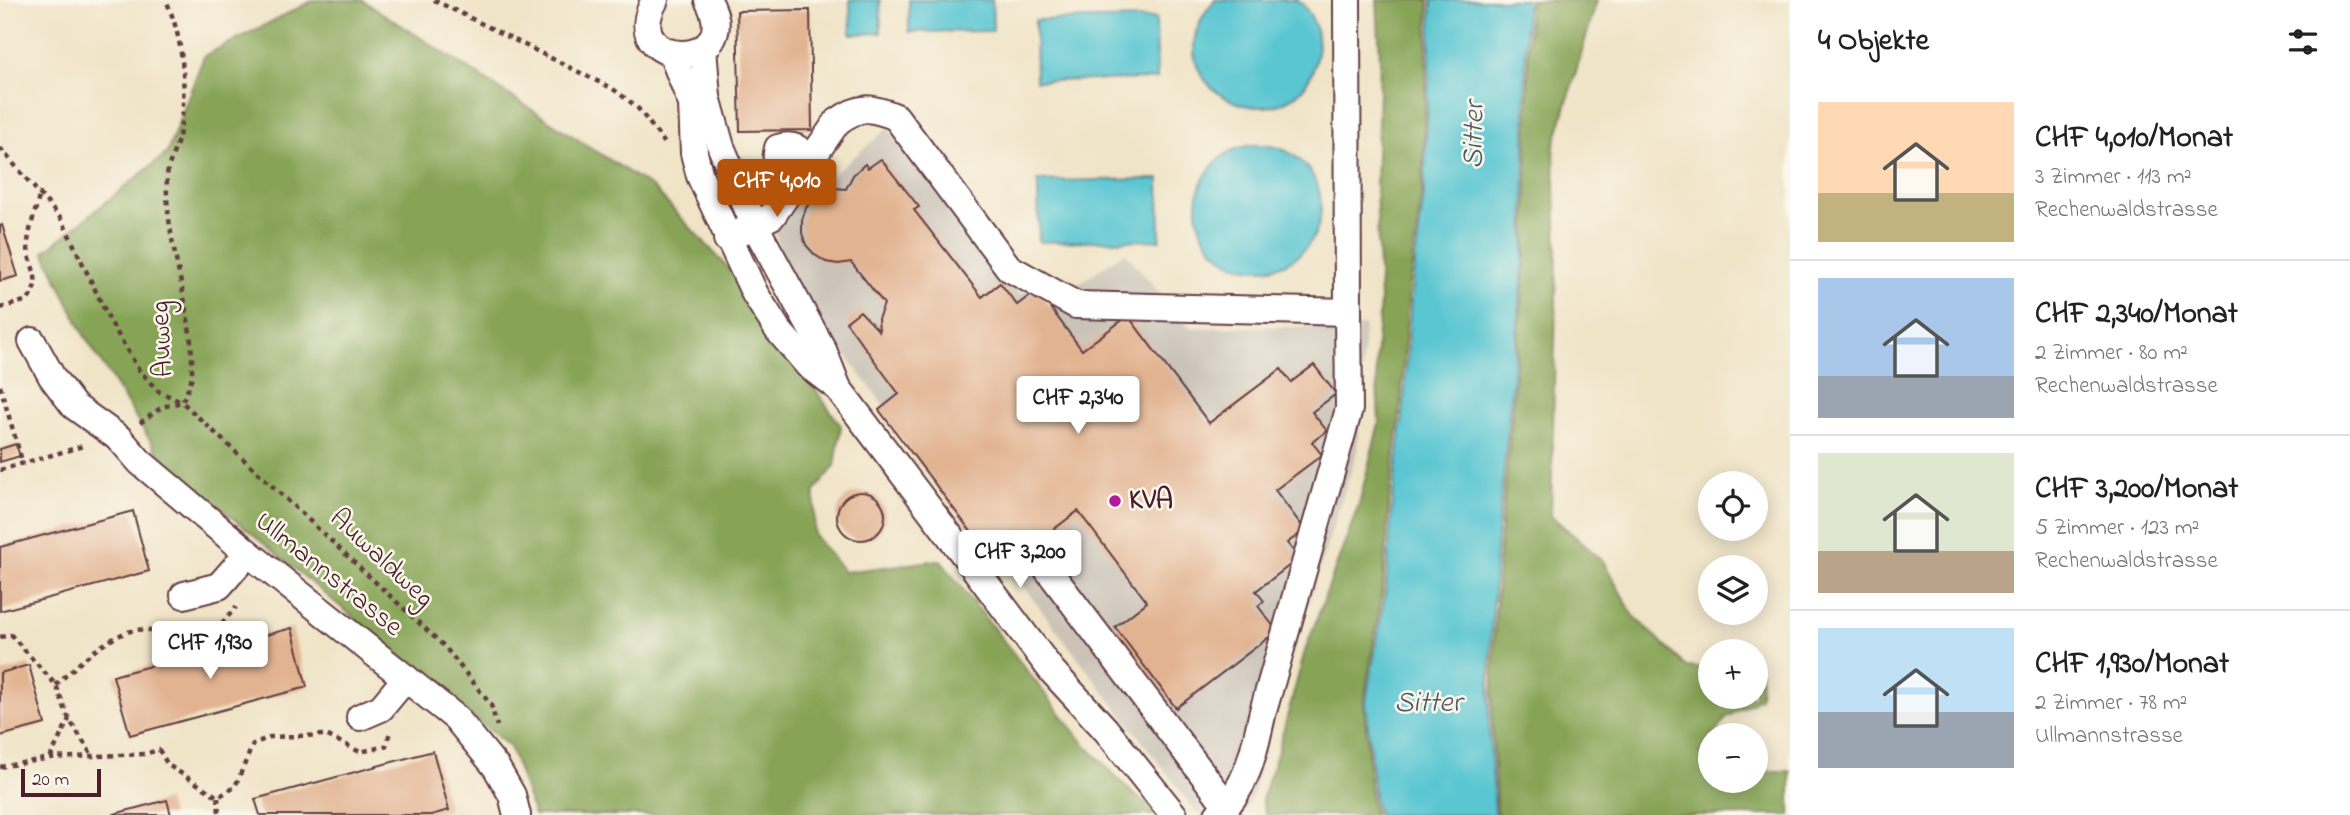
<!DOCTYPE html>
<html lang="de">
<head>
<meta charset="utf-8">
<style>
	:root { --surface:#fff; --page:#f2f2f2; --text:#222; --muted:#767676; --line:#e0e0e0; --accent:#b45309 }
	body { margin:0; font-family:"Indie Flower",sans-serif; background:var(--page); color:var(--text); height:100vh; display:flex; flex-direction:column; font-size:26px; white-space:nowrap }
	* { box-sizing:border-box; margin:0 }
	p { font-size:23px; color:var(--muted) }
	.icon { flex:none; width:38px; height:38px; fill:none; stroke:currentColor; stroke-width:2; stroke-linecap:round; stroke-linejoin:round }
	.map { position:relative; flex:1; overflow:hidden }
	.details { display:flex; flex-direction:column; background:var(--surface); width:560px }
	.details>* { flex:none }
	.fabs { position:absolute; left:1698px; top:471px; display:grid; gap:14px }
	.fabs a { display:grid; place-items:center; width:70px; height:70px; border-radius:50%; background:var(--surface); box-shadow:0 4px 18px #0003; font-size:35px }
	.scale { position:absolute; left:21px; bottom:18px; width:80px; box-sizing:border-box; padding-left:7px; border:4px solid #4a1f2b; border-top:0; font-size:19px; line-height:24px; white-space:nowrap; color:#4a1f2b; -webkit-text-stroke:5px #fbf7ec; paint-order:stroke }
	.price { position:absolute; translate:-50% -60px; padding:0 16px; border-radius:7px; background:#fff; color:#222; font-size:23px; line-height:46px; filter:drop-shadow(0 2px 4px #0008) }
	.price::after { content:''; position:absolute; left:50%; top:42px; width:21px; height:16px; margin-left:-10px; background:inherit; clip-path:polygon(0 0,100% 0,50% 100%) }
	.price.current { background:var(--accent); color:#fff }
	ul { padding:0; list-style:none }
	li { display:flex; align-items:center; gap:21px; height:175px; padding:0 28px }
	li+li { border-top:2px solid var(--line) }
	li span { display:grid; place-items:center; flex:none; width:196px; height:140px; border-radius:0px; color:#555 }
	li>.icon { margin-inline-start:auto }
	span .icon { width:84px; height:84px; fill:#fffc; stroke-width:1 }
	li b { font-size:30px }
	h2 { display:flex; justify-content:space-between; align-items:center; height:84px; padding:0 28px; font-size:30px }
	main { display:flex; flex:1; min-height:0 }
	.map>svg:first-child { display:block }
	.industrial { fill:#cbc3b8 }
	.forest { fill:#87a457; stroke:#686241; stroke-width:2 }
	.water { fill:#5ac6d2; stroke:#52727e; stroke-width:2 }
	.building { fill:#e2b391 }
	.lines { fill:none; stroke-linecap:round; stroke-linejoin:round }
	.minor-casing { stroke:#633d42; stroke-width:30 }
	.path { stroke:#633d42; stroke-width:4.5; stroke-dasharray:5 5; stroke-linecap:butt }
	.minor { stroke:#fff; stroke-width:26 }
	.poi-dot { fill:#b5179e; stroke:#fbf7ec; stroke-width:2.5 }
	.labels { text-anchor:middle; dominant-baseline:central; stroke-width:5; stroke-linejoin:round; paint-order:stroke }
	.street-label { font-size:28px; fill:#4a1f2b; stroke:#fbf7ec }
	.poi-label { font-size:28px; font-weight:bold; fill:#4a1f2b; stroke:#fbf7ec; text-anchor:start }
	.water-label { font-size:30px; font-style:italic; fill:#505965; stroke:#fbf7ec }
</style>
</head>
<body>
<main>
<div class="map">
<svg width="1790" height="815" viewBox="0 0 1790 815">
	<rect width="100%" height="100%" fill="#fbf7ec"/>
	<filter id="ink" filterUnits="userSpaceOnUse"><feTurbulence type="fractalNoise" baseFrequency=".0143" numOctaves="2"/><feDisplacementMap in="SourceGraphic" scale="14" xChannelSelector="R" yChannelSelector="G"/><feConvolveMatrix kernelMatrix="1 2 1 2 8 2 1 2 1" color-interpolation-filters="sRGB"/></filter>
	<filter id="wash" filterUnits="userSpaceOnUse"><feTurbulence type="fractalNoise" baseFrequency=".00686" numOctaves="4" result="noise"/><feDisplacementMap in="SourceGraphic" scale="28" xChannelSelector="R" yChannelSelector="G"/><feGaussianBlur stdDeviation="1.57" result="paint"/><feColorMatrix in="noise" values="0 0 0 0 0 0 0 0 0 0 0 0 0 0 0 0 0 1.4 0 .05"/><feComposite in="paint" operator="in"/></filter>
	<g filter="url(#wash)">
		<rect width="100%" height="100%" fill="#f0e4c7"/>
		<polygon class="industrial" points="888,128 1019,294 1029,290 1048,305 1125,252 1189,328 1365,326 1357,452 1286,673 1252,797 1243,815 1199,815 784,275 774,225"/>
		<g class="forest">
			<polygon points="314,0 362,0 653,188 734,274 841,426 835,466 815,491 814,535 844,572 940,560 1083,742 1133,794 1163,815 534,815 510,747 162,459 84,335 44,252 167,153 204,56"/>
			<polygon points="1377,0 1429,0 1422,193 1409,285 1401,403 1389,503 1383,589 1364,700 1371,797 1375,815 1266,815 1262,799 1277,754 1305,651 1359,504 1379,423 1376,361 1380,301 1376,185 1380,59"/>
			<polygon points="1529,0 1597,0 1554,146 1557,255 1551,516 1603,561 1633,615 1687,667 1710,669 1710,696 1755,696 1755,672 1761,672 1760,698 1727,717 1713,735 1710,735 1710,739 1699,754 1710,758 1710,780 1755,780 1755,771 1790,771 1790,815 1497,815 1492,726 1494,639 1500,539 1526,258"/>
		</g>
		<g class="water">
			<polygon points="850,0 880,0 881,33 851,34"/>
			<polygon points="909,0 992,0 993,31 909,32"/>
			<path d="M 1215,0 L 1298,0 C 1313,13 1320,33 1317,53 C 1301,160 1137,90 1215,0 Z"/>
			<polygon points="1432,0 1526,0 1524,258 1497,539 1491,639 1489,726 1495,815 1378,815 1374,797 1366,701 1386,589 1392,504 1404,403 1412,285 1424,193"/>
			<polygon points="1156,18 1157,79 1036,81 1035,20"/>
			<circle cx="1259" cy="207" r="62"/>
			<polygon points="1159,179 1160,240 1039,242 1038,181"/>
		</g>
		<g id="blocks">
			<g class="building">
				<polygon points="810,10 812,130 740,131 737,11"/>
				<polygon points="881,159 919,207 914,210 982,297 1000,283 1017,305 1037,290 1082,350 1128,316 1209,423 1281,369 1291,382 1314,365 1336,394 1312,412 1327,431 1312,442 1322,455 1275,490 1305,530 1287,543 1299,558 1256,591 1264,601 1258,606 1277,631 1176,708 1115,627 1147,602 1078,511 1000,570 879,410 899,394 846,322 860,311 879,331 878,319 884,304 851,262 838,264 826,262 815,255 806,245 802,233 802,220 806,208 813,199 823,192 834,188 846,189 853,175 865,164 868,168"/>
				<polygon points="2,225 18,276 0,281 0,226"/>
				<polygon points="16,444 20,456 0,462 0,449"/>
				<circle cx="861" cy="516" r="24"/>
				<polygon points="133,511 149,571 0,611 0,547"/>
				<polygon points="292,628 307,687 130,735 113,676"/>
				<polygon points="29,665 45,724 0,736 0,673"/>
				<polygon points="433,751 449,810 431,815 260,815 255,799"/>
				<polygon points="167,800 171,815 114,815 114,814"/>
			</g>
		</g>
	</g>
	<g filter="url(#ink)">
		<use href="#blocks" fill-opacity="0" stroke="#633d42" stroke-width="2"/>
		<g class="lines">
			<g class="minor-casing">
				<g id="minor">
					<path d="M 655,0 C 615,71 748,73 708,0"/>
					<polyline points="703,48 707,97 721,147 755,226 823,350 837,386"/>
					<polyline points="672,54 692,104 694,153 700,176 755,294 778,330 808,365 838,388 1052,671 1106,730 1174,815"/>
					<path d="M 794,186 C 782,174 773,166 778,148 C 794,143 800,149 812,160"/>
					<path d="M 727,239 L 772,216 L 837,122 C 860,105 871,107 896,117 L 1009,268 L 1076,305 L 1348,312 L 1347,0"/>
					<polyline points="32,341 52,377 74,406 120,439 140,462 248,553 456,718 496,767 512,795 517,815"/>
					<polyline points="1033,550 1227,806"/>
					<polyline points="184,595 219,586 248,553"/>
					<polyline points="360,717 381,708 406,678"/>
					<path d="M 1218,815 C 1247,788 1254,752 1262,715 L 1349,409 L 1348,312"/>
				</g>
			</g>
			<g class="path">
				<polyline points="434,0 613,89 637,107 667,146"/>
				<path d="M 0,148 L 62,220 L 110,321 L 139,370 L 158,391 L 182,402 C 186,393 192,382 192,372 C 194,307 164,242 167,177 C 168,161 178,146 180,131 C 187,87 184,41 166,0"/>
				<path d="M 0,308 L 28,300 C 44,276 29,270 28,247 C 27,234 37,207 40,192"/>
				<polyline points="0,386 23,464"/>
				<polyline points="140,423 162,407 182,402 445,647 491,705 497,726"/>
				<polyline points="0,470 83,446"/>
				<polyline points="0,637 11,635 56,685 69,719 93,757"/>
				<path d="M 56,685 C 77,665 118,624 149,630 C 155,631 163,638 169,641 L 219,627 L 236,607"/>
				<polyline points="50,758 69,719"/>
				<polyline points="0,767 50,758 144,754 159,750 168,765 218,797 235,787 253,744 270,737 326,735 360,752 386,746 390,732"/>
				<polyline points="218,797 219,815"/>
			</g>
			<use href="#minor" class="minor"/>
		</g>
	</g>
	<circle class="poi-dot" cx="1115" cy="501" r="7"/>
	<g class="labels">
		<g class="street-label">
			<text transform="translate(163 339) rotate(-93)">Auweg</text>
			<text transform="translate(381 559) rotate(43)">Auwaldweg</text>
			<text transform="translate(328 575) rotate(39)">Ullmannstrasse</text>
		</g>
		<g class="poi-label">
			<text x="1129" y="501">KVA</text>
		</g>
		<g class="water-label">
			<text transform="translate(1475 135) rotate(-89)">Sitter</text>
			<text x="1428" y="704">Sitter</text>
		</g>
	</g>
</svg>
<div class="fabs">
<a><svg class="icon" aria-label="locate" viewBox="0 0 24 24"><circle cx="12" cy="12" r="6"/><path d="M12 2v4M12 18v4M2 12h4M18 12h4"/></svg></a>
<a><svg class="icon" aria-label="layers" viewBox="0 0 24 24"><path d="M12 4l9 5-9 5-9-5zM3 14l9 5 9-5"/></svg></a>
<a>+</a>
<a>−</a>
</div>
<div class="scale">20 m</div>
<b class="price current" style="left:777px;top:219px">CHF 4,010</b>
<b class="price" style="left:1078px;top:436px">CHF 2,340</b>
<b class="price" style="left:1020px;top:590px">CHF 3,200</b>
<b class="price" style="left:210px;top:681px">CHF 1,930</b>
</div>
<section class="details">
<h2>4 Objekte<svg class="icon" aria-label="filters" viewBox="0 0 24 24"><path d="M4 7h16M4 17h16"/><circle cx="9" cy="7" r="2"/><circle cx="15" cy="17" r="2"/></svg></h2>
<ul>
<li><span style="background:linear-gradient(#ffd9b3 65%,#c2b280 0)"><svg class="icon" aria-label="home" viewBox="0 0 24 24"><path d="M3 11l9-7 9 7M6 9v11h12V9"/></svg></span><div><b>CHF 4,010/Monat</b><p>3 Zimmer · 113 m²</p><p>Rechenwaldstrasse</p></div></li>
<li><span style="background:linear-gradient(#a9c7e8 70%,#9aa5b1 0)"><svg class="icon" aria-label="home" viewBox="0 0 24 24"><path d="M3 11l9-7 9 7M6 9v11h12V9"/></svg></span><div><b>CHF 2,340/Monat</b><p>2 Zimmer · 80 m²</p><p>Rechenwaldstrasse</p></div></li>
<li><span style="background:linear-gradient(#dfe7d0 70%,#b9a48a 0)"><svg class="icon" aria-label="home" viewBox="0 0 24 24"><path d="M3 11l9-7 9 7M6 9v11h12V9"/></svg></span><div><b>CHF 3,200/Monat</b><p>5 Zimmer · 123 m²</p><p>Rechenwaldstrasse</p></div></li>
<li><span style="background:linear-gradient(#bfe0f5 60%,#9aa5b1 0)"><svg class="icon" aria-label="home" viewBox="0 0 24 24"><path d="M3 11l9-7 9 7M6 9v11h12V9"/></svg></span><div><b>CHF 1,930/Monat</b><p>2 Zimmer · 78 m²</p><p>Ullmannstrasse</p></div></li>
</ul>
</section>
</main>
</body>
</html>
